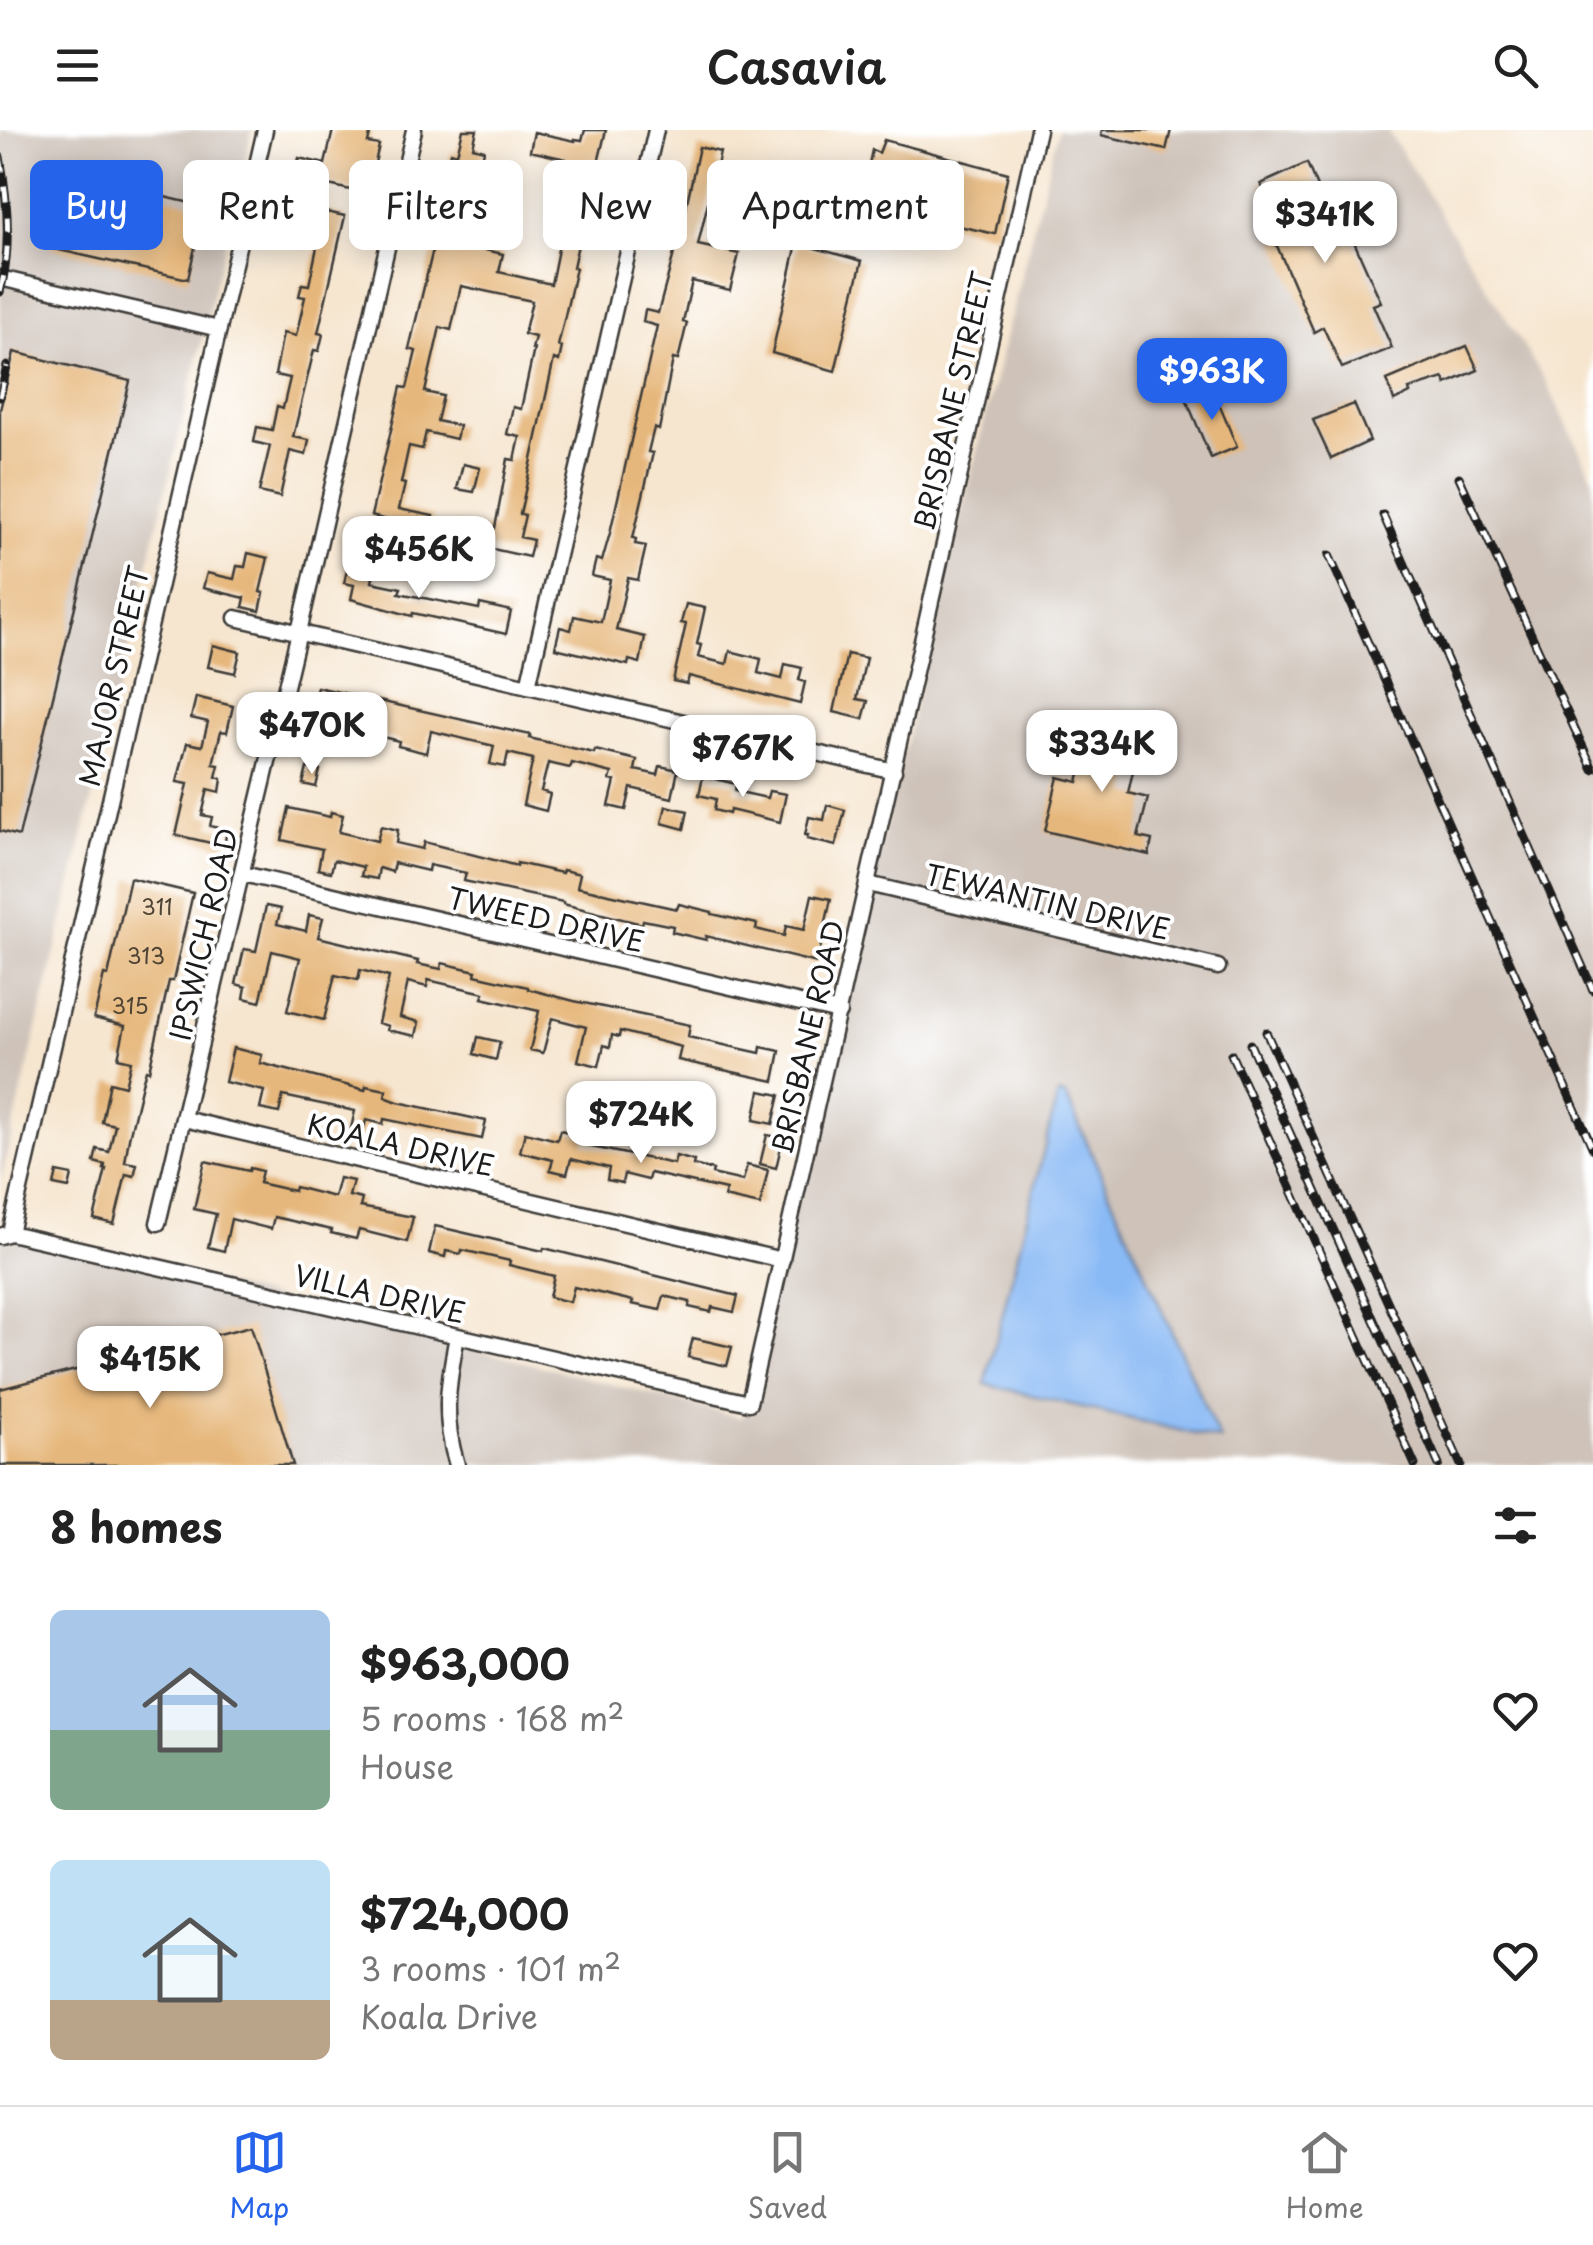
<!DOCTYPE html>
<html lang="en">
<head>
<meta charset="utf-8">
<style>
	:root { --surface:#fff; --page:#f6f6f6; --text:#222; --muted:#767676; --line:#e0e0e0; --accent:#2563eb }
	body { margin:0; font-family:"Playpen Sans",sans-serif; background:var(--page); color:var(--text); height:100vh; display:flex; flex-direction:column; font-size:38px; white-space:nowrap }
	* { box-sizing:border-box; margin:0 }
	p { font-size:32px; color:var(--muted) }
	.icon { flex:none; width:55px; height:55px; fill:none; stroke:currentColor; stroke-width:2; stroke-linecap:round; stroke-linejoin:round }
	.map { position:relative; height:1335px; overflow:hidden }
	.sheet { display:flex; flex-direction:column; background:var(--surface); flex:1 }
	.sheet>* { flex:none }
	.top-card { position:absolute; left:30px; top:30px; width:1000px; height:90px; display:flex; gap:20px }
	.price { position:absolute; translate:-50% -85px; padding:0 22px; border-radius:20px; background:#fff; color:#222; font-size:32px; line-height:65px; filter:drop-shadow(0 2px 5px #0008) }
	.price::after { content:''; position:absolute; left:50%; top:60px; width:30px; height:22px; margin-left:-15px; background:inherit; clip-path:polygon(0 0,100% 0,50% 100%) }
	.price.on { background:var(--accent); color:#fff }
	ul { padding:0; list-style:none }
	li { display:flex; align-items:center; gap:30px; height:250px; padding:0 50px }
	li span { display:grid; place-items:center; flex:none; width:280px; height:200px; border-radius:15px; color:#555 }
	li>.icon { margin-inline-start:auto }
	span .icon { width:120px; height:120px; fill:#fffc; stroke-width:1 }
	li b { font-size:42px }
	h2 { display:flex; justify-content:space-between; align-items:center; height:120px; padding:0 50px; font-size:42px }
	.pill { padding:0 35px; border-radius:15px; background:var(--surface); box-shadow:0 5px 25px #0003; font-size:35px; line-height:90px }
	.pill.on { background:var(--accent); color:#fff }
	header { display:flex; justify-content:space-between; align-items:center; height:130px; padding:0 50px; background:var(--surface); font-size:45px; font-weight:600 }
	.dock { display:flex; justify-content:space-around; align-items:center; height:140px; border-top:2px solid var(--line); background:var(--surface); font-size:28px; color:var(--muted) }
	.dock a { display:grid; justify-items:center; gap:5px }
	.dock .on { color:var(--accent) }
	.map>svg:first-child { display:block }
	.industrial { fill:#cec2b9 }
	.water { fill:#8abaf5; stroke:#536b88; stroke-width:2.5 }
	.building { fill:#e6b77b }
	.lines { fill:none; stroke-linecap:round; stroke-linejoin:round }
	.street-casing { stroke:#3d3a37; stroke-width:19 }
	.street { stroke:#fff; stroke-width:14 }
	.rail-casing { stroke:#1c1c1c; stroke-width:9 }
	.rail { stroke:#fff; stroke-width:5; stroke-dasharray:15; stroke-linecap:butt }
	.labels { text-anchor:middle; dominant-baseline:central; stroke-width:8; stroke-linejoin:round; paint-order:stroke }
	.number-label { font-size:22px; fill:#4e4334 }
	.street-label { font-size:28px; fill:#1c1c1c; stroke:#fff }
</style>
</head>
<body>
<header><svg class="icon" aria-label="menu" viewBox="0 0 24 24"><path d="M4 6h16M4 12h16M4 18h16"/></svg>Casavia<svg class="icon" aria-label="search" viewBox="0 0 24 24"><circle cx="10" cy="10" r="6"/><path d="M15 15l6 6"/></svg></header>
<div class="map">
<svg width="1593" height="1335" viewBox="0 0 1593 1335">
	<rect width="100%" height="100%" fill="#fff"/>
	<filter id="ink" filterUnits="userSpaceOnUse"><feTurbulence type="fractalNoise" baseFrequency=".01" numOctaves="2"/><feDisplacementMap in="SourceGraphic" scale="20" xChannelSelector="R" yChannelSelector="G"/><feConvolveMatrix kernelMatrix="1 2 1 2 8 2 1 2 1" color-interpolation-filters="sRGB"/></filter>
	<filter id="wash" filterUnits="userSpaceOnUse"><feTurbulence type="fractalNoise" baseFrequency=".0048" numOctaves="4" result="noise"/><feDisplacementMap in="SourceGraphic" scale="40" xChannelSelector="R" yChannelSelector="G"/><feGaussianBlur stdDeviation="2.25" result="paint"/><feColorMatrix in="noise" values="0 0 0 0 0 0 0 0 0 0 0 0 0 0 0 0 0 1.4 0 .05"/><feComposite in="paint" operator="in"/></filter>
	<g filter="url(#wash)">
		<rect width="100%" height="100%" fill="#f6e6d0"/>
		<g class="industrial">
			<polygon points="0,0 252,0 0,1053"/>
			<polygon points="1058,0 1387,0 1545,250 1593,348 1593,1335 0,1335 0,1097 742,1288 969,352"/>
		</g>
		<polygon class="water" points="1058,964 1066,966 1220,1310 985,1254"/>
		<g id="blocks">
			<g class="building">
				<polygon points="333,0 371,0 368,13 379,15 368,64 294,47 299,28 325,34"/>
				<polygon points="463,0 477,0 473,17 484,20 481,34 485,35 482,48 447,40 451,22 457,24"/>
				<polygon points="585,0 606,0 591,62 585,61 578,91 583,92 573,137 576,138 558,216 562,217 559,231 554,229 520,384 525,385 520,407 533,410 529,427 452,410 456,394 486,400 487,396 495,398 508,329 515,330 520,307 507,304 513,277 521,279 534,219 532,219 535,207 524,204 532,171 461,156 451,200 440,197 425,262 443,266 437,291 459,296 456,309 426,302 422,319 409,316 401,353 405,354 399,379 433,386 429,404 411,400 412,396 371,386 401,257 407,258 416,221 409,219 436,107 485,118 485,120 503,124 499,142 551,154 571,55 561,53 566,29 530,21 534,2 575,11 575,9 582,10"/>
				<polygon points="1102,0 1171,0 1166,20 1101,5"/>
				<polygon points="884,10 1008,43 995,104 905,84 902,98 883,92 888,73 862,67 872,20 879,23"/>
				<polygon points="699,17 720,22 717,36 728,39 725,54 713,51 698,115 739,124 730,160 692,151 683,192 687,193 678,230 673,229 659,300 654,298 648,322 653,323 633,408 636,409 635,414 646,416 638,450 628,448 616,500 645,507 640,533 629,530 628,535 555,518 560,497 571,500 574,486 601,492 610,450 592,446 596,429 602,431 610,403 657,196 643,192 645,180 658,183 680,101 671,99 677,75 686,77"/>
				<polygon points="1307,33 1319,62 1330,58 1381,172 1373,175 1392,218 1342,238 1323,197 1314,202 1265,88 1274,85 1261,54"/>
				<polygon points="67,45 204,76 188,149 50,118"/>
				<polygon points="492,67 511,71 505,98 486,93"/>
				<polygon points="326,82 345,86 318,203 323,204 319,221 314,220 293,307 309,310 306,325 290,321 280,367 259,362 270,316 254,312 257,297 272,300 277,276 283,278 290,248 275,245 283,203 296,206 305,167 299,166 302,154 309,155 317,117 308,115 312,98 322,100"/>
				<polygon points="797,113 862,131 835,241 772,223"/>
				<polygon points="1467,216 1478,240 1446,254 1444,248 1409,259 1410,263 1394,271 1387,250"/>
				<polygon points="14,222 130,251 19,706 0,701 0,280"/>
				<polygon points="1212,257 1237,317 1211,328 1186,269"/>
				<polygon points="1354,274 1370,311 1331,329 1313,290"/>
				<polygon points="463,334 480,338 474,362 457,359"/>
				<polygon points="248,423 268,428 260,462 264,463 260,481 243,477 245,468 203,458 207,443 234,449 237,436 245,437"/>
				<polygon points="350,427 376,433 372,452 401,458 399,463 479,479 480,474 511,481 506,504 413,483 412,486 351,469 354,455 344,453"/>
				<polygon points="686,474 705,478 697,514 701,515 698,527 727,534 730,521 761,529 758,543 782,549 785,534 802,538 799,550 805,552 800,574 689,546 687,554 673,551 686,494 681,493"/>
				<polygon points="213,515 240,522 235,543 208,537"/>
				<polygon points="847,524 866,528 857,569 868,571 863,589 834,582"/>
				<polygon points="317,557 530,605 529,608 594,623 595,620 637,630 635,640 658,645 660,636 678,640 672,668 631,658 626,680 609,676 615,651 610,650 612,643 572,633 570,638 548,633 541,661 550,664 546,681 523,675 533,629 508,623 505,637 490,634 494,616 431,601 426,623 398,616 399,611 370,604 369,610 352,606 356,589 312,579"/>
				<polygon points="196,567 233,576 227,602 221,601 213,634 219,635 216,647 222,649 220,662 208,659 202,685 212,687 210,696 227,700 224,716 176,705 188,654 177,652 187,613 202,616 208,592 191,588"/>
				<polygon points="1091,594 1141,606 1128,663 1148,668 1138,707 1152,710 1149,725 1045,701 1058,647 1078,652"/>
				<polygon points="307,638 320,640 316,657 303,654"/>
				<polygon points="703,646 736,654 735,661 767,668 769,661 786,664 780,692 730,680 729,684 714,680 716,669 699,665"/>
				<polygon points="827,675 845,680 836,716 807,709 808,705 805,705 809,687 824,690"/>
				<polygon points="666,676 688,681 684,699 662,693"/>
				<polygon points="289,678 330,687 331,682 343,685 339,702 377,711 381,696 398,700 396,713 422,719 424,712 517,736 517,733 562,743 563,740 580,744 577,757 677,779 679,774 712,782 712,784 757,794 756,799 784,806 786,796 804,800 812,765 831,769 817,833 706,806 706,810 672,802 673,796 643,790 642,794 563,774 563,772 464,751 466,743 429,735 428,741 394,733 392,742 379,738 377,749 361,746 363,737 334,730 331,742 318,739 322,719 282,710"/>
				<polygon points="130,748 193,763 173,851 169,851 149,941 146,940 143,950 129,1008 125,1032 137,1034 134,1046 126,1044 114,1094 94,1089 106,1039 104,1039 105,1035 94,1032 97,1019 109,1022 115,995 102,992 110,952 125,956 131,931 118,928 125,896 94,888 104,845 108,846"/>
				<polygon points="266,776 281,779 277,794 306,801 309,785 323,788 318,807 418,831 417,834 441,839 442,833 476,841 475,845 528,857 528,859 574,871 690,895 688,907 760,923 761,917 780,921 774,951 678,930 681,917 620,901 619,907 612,905 610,917 604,915 599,936 578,931 586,897 552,888 543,923 530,920 539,881 482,868 484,863 428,850 427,857 408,852 400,887 419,892 416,906 387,900 388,896 378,893 389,847 360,840 358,850 335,845 324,890 287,881 300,828 272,821 260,872 244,868 246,857 236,854 244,819 256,821"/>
				<polygon points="478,907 500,912 496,930 474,924"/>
				<polygon points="233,918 262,925 260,933 365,960 366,956 386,960 385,967 398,972 486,991 482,1009 384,989 383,994 366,990 361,1010 349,1007 355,981 283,966 279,983 260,979 264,961 225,952"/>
				<polygon points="594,959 622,965 616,991 595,986 597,974 591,972"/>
				<polygon points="760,961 780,965 773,994 754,990"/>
				<polygon points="560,1000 585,1006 584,1014 592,1017 674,1034 676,1026 694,1031 693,1035 713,1040 712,1044 743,1051 747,1035 768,1040 760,1075 724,1067 726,1060 650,1043 648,1050 624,1044 622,1053 607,1050 609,1038 571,1029 567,1044 550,1040 553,1030 520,1022 525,1002 557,1010"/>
				<polygon points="767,1005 783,1008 776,1038 760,1034"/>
				<polygon points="205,1031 249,1041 250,1038 262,1041 259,1053 294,1061 295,1057 334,1067 339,1048 353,1051 349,1066 362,1069 360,1077 413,1087 407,1112 359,1100 356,1109 331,1103 332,1100 274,1087 271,1099 231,1089 224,1121 208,1117 216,1084 194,1079"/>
				<polygon points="57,1042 72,1045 69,1058 54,1055"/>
				<polygon points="435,1096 543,1121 544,1118 738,1166 734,1182 712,1177 711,1182 689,1177 690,1172 664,1166 660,1180 632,1174 633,1171 574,1157 570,1172 549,1167 554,1146 509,1135 510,1131 462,1120 461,1124 446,1121 445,1127 429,1123"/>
				<polygon points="251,1196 293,1335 0,1335 0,1259"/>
				<polygon points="693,1208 732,1217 727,1236 688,1227"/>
			</g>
		</g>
	</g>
	<g filter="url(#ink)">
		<use href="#blocks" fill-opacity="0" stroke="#3d3a37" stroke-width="2.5"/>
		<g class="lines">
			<g class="street-casing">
				<g id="street">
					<polyline points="0,148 219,199"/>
					<polyline points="236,488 894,641"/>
					<polyline points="528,556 656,0"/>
					<polyline points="243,744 839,882"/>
					<polyline points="868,754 1218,837"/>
					<polyline points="184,989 782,1130"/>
					<polyline points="158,1093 299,502 414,0"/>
					<polyline points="10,1103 265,0"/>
					<polyline points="0,1106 10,1103 749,1273 1038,0"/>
					<path d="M 457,1206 C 448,1253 442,1288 457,1335"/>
				</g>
			</g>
			<use href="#street" class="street"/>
			<g class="rail-casing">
				<g id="rail">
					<path d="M 0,27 C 8,71 12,118 0,162"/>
					<polyline points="0,267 7,236"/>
					<polyline points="1459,347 1593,639"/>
					<polyline points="1383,385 1593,860"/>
					<polyline points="1329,425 1593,1019"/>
					<polyline points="1266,902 1461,1335"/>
					<polyline points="1250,914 1439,1335"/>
					<polyline points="1231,924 1415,1335"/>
				</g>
			</g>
			<use href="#rail" class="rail"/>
		</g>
	</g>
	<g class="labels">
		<g class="number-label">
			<text x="157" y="775">311</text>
			<text x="146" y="824">313</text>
			<text x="130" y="874">315</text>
		</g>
		<g class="street-label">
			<text transform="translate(952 271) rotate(-77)">BRISBANE STREET</text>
			<text transform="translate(113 546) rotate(-77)">MAJOR STREET</text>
			<text transform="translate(1048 771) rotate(13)">TEWANTIN DRIVE</text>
			<text transform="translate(546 789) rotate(13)">TWEED DRIVE</text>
			<text transform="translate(203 804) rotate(-77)">IPSWICH ROAD</text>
			<text transform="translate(807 907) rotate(-77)">BRISBANE ROAD</text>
			<text transform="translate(401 1014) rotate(13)">KOALA DRIVE</text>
			<text transform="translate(380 1163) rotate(13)">VILLA DRIVE</text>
		</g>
	</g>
</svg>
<b class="price" style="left:1325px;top:136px">$341K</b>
<b class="price on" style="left:1212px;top:293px">$963K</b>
<b class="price" style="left:419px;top:471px">$456K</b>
<b class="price" style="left:312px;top:647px">$470K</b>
<b class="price" style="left:1102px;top:665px">$334K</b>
<b class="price" style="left:743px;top:670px">$767K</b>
<b class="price" style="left:641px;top:1036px">$724K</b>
<b class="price" style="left:150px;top:1281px">$415K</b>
<div class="top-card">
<a class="pill on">Buy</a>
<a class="pill">Rent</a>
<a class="pill">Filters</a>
<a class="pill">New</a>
<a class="pill">Apartment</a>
</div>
</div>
<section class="sheet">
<h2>8 homes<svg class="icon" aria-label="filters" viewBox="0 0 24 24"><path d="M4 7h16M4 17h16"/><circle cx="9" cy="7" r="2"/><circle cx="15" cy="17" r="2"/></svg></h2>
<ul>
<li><span style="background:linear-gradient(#a9c7e8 60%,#7fa58c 0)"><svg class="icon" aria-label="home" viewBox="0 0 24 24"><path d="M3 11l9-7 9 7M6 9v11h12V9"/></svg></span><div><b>$963,000</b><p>5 rooms · 168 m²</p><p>House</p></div><svg class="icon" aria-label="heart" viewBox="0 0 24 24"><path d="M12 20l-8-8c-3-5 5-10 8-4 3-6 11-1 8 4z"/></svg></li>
<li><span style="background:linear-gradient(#bfe0f5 70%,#b9a48a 0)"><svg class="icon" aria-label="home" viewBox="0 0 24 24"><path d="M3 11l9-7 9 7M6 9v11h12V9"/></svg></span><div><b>$724,000</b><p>3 rooms · 101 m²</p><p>Koala Drive</p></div><svg class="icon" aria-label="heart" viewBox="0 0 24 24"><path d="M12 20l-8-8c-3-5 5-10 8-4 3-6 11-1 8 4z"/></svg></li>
</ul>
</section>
<nav class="dock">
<a class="on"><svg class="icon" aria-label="map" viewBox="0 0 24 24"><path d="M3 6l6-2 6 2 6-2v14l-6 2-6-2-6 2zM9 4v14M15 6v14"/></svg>Map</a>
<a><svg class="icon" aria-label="saved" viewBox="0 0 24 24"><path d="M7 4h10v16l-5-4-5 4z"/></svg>Saved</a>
<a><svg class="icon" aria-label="home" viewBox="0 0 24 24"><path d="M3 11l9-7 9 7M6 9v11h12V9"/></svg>Home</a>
</nav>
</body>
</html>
